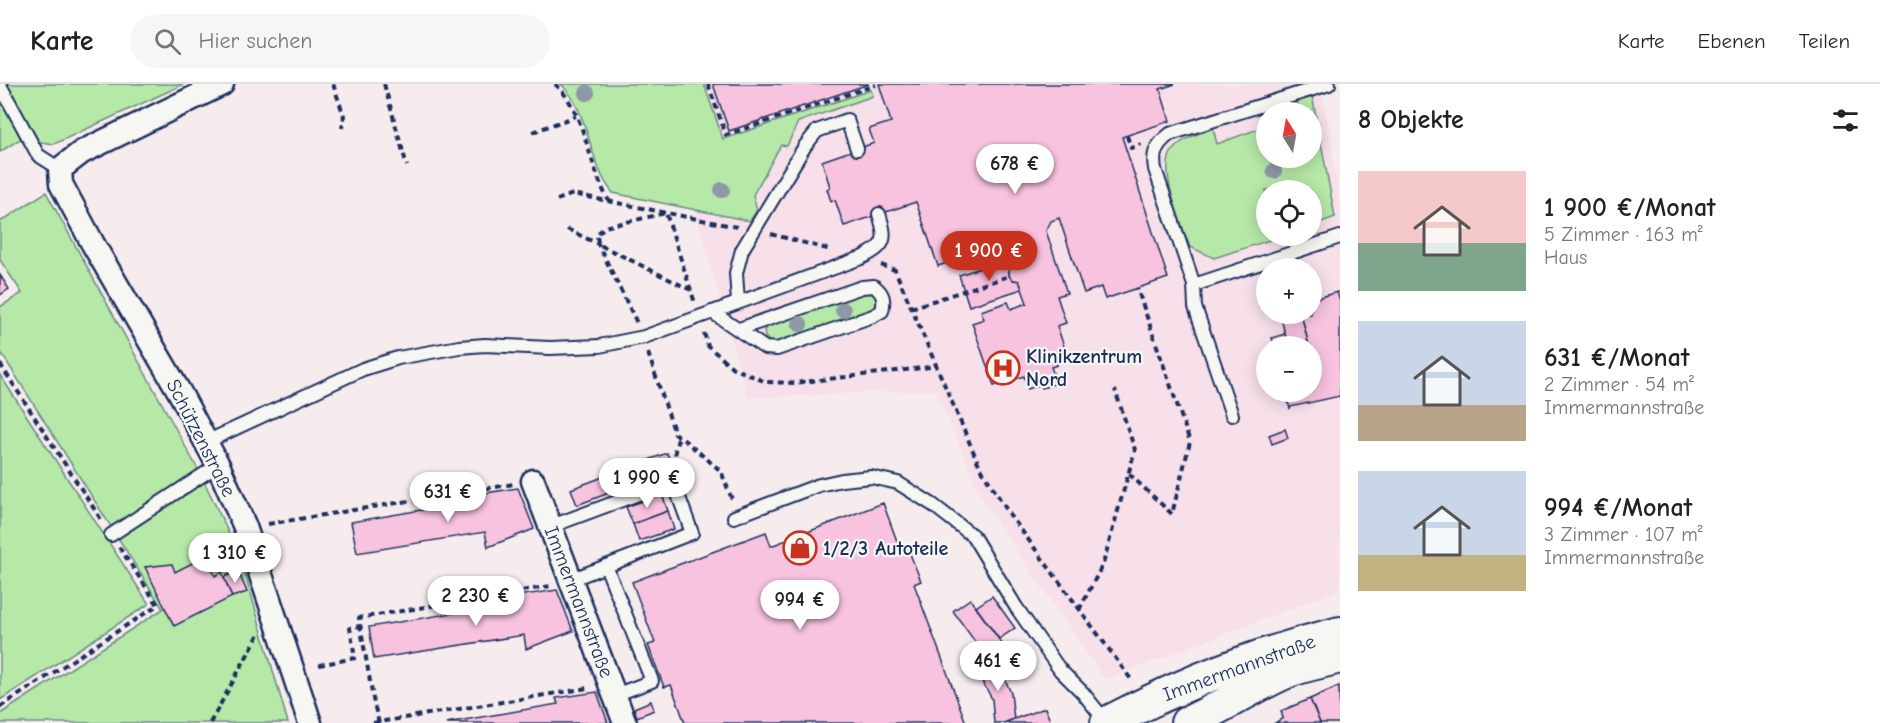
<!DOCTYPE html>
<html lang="de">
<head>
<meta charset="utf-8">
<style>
	:root { --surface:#fff; --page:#f6f6f6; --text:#222; --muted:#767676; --line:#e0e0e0; --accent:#c8321e }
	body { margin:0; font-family:"Comic Neue",sans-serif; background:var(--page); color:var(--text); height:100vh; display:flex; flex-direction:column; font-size:22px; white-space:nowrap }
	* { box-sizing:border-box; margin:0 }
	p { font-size:20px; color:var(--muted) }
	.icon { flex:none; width:33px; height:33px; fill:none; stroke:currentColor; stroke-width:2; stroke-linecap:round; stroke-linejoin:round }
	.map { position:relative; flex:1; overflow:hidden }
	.drawer { display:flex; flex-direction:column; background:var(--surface); width:540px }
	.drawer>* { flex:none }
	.needle { width:39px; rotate:349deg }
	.fabs { position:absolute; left:1256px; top:18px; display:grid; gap:12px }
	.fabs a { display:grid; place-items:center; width:66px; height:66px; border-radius:50%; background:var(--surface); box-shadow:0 3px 15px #0003; font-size:30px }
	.price { position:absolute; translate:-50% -51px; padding:0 14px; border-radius:21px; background:#fff; color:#222; font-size:20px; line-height:39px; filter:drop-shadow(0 2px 3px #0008) }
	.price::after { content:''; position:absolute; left:50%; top:36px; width:18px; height:14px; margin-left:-9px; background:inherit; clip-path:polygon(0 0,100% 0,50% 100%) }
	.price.current { background:var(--accent); color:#fff }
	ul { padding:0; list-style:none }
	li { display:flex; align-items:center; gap:18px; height:150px; padding:0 18px }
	li span { display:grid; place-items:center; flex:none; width:168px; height:120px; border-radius:0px; color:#555 }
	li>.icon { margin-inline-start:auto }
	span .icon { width:72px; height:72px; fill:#fffc; stroke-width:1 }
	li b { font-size:26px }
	h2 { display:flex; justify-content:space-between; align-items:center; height:72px; padding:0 18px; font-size:26px }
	header { display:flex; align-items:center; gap:36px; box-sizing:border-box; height:84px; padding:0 30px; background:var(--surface); border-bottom:2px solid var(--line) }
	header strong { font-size:28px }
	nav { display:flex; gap:33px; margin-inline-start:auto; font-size:21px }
	.search { width:420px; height:54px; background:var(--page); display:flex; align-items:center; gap:15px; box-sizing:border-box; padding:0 21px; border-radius:33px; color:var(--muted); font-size:22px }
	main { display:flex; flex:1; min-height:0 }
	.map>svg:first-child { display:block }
	.built { fill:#f7e0ea; fill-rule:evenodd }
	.green { fill:#b6e8a7; stroke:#688c82; stroke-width:1.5 }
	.building { fill:#f8c3df; stroke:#1b2f5e; stroke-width:1.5 }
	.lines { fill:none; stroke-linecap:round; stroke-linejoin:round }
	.lane-casing { stroke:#1b2f5e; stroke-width:16 }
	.street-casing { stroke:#1b2f5e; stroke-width:27 }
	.secondary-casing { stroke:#1b2f5e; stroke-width:36 }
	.path { stroke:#1b2f5e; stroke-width:4; stroke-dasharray:6 4.5; stroke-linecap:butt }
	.lane { stroke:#f6f6f2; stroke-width:12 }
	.street { stroke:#f6f6f2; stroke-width:22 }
	.secondary { stroke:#f6f6f2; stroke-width:32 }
	.tree { fill:#8f98a7 }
	.labels { text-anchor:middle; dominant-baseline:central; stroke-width:4.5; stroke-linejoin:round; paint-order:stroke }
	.poi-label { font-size:20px; font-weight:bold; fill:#1b2f5e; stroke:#f6f6f2; text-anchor:start }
	.street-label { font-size:20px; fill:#1b2f5e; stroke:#f6f6f2 }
</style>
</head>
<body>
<header>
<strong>Karte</strong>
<div class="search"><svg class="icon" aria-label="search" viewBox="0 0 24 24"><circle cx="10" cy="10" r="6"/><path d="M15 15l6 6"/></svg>Hier suchen</div>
<nav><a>Karte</a><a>Ebenen</a><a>Teilen</a></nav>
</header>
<main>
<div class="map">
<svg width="1340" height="639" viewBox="0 0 1340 639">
	<rect width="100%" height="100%" fill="#f6ecee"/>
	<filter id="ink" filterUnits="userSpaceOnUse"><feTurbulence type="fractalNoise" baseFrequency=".0167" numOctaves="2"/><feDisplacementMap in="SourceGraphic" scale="12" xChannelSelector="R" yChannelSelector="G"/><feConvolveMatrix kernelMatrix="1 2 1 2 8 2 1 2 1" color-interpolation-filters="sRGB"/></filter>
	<g filter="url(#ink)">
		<path class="built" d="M 578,0 L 1322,0 L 1340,120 L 1340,506 L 1105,596 L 982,416 L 935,306 L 748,314 L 689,107 ZM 1266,28 L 1311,28 L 1311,74 L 1266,74 ZM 1266,106 L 1311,106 L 1311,152 L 1266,152 ZM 1266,184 L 1311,184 L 1311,230 L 1266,230 ZM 1266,262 L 1311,262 L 1311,308 L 1266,308 Z"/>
		<g class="green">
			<polygon points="0,0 184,0 54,60 20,55 0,68"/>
			<path d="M 561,0 L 704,0 L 723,55 L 871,6 L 873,12 L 798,38 L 787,62 L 781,61 L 753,111 L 757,126 L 750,137 L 613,109 C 587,78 591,29 561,0 Z"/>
			<path d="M 1312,11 L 1335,133 L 1311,142 L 1311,106 L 1266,106 L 1266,152 L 1282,152 L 1214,174 L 1190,163 C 1182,142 1157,84 1173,66 C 1181,55 1201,49 1213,44 L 1217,60 L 1266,42 L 1266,74 L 1311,74 L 1311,28 L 1299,28 L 1297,16 Z"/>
			<polygon points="46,108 201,391 241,475 288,639 0,639 0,630 163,525 0,267 0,223 22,209 0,176 0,138"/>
			<polygon points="866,208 873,209 876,214 876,221 873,226 777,258 770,258 765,253 764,246 770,241"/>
			<polygon points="0,291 149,520 0,616"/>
		</g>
		<g class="building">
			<polygon points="713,0 869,0 729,47"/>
			<polygon points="879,0 1175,0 1160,5 1170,37 1122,53 1168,194 1105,215 1101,203 1084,209 1059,134 1051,137 1046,147 1067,209 1057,212 1066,239 1057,242 1067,271 1055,275 1057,281 1051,283 1057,299 1042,304 1041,300 1028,305 1024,292 994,302 972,239 984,235 981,227 1008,218 1011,225 1027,219 1019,197 1013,196 1009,192 1009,185 1014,181 1006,159 990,165 992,171 965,181 963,174 938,182 916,118 844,142 835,116 831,117 827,105 830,103 822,77 874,59 869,45 891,38"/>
			<polygon points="1011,174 1014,181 1009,185 1009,192 1013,196 1019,197 1022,205 969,222 959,191"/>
			<polygon points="0,191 9,205 0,211"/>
			<polygon points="1337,208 1340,218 1340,312 1290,323 1290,325 1285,308 1311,308 1311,262 1309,262 1301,230 1311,230 1311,216"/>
			<polygon points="1280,230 1301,230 1309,262 1288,262"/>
			<polygon points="1285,250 1288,262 1275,262 1272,254"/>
			<polygon points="1285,345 1288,354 1272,360 1269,351"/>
			<polygon points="667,369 673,385 577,421 571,405"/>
			<polygon points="518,404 534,445 488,463 485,448 357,469 351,438 480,416 479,410"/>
			<polygon points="662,410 668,427 633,440 626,423"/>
			<polygon points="883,419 901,468 908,465 921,497 914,500 966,639 685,639 671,601 664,603 648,561 655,559 632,498 766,448 771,462"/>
			<polygon points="668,427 674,445 639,457 633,440"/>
			<polygon points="206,472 215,492 222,488 232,513 174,542 145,483 172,480 175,488"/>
			<polygon points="238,487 247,508 232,513 224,493"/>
			<polygon points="557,506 573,547 526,565 524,551 374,575 369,543 519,518 517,512"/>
			<polygon points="992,512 1015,544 999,555 976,523"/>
			<polygon points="970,515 1005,564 988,576 953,527"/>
			<polygon points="992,575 1003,591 1011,609 1014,635 1004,639 994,639 992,615 977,588"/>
			<polygon points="1339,602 1340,639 1320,639 1310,615"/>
			<polygon points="597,608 608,639 446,639 558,620 556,614"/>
			<polygon points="1310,615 1320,639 1275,639 1283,634 1281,627"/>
			<polygon points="651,617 654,626 637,633 634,624"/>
			<polygon points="1045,624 1051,639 1004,639 1014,635"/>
		</g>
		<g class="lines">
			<g class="lane-casing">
				<g id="lane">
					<polyline points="0,1 38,71 60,85"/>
					<path d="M 1194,201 L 1155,85 C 1152,68 1157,60 1170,50 L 1329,0"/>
					<polyline points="738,218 736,189 742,166 805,62 817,47 847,36 857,65"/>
					<path d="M 712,228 L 765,264 L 777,265 L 873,232 L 882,227 C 885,215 883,209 874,202 L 862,203 L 739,245"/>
					<polyline points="1232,331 1195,223 1194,201 1340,153"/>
					<path d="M 206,358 L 363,285 L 398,274 L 459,263 L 485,261 L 550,264 L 599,262 L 644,253 L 861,174 C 885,162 888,157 879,130"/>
					<polyline points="734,433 819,401 842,396 871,393 898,399 933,421 973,452 1016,523 1060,586 1083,609 1107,639"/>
					<polyline points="549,443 673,397 692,449 570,496"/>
					<polyline points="111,451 218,381"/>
					<polyline points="606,482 652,597 615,611"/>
				</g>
			</g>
			<g class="street-casing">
				<g id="street">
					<polyline points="222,0 82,68 60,85 61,100 93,160 180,309 218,381 245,443 310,639"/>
					<polyline points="533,397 625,639"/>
				</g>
			</g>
			<g class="secondary-casing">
				<g id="secondary">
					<path d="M 1107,639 C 1181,600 1258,569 1340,549"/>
					<path d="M 1187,639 C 1221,624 1252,603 1286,588 C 1303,581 1322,578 1340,573"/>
				</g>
			</g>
			<g class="path">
				<polyline points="333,0 344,32 342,44"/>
				<polyline points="384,0 407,82"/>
				<path d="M 555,0 C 585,26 588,82 609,117"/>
				<polyline points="708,0 726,51 876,1"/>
				<polyline points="533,48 576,32"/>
				<polyline points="1127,52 1131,64 1141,60"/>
				<polyline points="557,116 573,110 737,143"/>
				<polyline points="567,145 598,160 637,239"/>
				<polyline points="771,150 831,166"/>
				<polyline points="881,181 895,186 980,383 1008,428 1133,598"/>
				<polyline points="691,206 598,160 597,150 605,143 666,129 695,219"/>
				<polyline points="911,224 1009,192"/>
				<polyline points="704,249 708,262 733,284 766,298 795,299 938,282"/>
				<polyline points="648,269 675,350 684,356 721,387 733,418"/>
				<polyline points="0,280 102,437"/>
				<polyline points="677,381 675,365 679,352"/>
				<polyline points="1129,390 1172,430 1190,358 1137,204"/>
				<polyline points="268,440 514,400"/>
				<polyline points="1079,526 1103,480 1135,366 1115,306"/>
				<polyline points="319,581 355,574 350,544 360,542"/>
				<polyline points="0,623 158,521 119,463"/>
				<polyline points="210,639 259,550"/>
				<polyline points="373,639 588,604"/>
				<polyline points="379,639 374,620 359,534 551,502"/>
			</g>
			<use href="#lane" class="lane"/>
			<use href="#street" class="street"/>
			<use href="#secondary" class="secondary"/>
		</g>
		<g class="tree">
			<circle cx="587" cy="9" r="8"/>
			<circle cx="1274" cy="87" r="8"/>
			<circle cx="722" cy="106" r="8"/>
			<circle cx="843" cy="226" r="8"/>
			<circle cx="800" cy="240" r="8"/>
		</g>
	</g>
	<defs>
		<g id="hospital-ring" transform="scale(1.725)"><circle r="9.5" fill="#f6f6f2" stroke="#c8321e" stroke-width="1.5"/><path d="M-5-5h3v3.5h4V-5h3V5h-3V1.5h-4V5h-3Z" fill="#c8321e"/></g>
		<g id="shop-ring" transform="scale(1.725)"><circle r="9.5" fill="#f6f6f2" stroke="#c8321e" stroke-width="1.5"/><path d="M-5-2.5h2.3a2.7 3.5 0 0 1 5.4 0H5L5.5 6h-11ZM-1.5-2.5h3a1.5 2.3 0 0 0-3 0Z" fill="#c8321e"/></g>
	</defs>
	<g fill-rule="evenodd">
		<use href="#hospital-ring" x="1003" y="284"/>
		<use href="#shop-ring" x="800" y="464"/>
	</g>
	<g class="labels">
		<g class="poi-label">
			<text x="1026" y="272">Klinikzentrum<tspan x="1026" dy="23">Nord</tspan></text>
			<text x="823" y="464">1/2/3 Autoteile</text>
		</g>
		<g class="street-label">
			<text transform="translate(201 354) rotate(63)">Schützenstraße</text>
			<text transform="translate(579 518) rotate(69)">Immermannstraße</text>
			<text transform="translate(1239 584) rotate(-20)">Immermannstraße</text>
		</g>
	</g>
</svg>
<div class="fabs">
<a><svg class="needle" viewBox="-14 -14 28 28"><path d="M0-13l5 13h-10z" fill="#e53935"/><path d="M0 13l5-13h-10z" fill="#767676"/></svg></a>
<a><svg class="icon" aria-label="locate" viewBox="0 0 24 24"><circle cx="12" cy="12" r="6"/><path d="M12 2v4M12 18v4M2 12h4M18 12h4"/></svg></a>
<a>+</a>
<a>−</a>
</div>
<b class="price" style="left:1015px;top:111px">678 €</b>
<b class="price current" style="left:989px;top:198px">1 900 €</b>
<b class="price" style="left:647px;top:425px">1 990 €</b>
<b class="price" style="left:448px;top:439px">631 €</b>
<b class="price" style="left:235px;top:500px">1 310 €</b>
<b class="price" style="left:476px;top:543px">2 230 €</b>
<b class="price" style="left:800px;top:547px">994 €</b>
<b class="price" style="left:998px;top:608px">461 €</b>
</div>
<section class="drawer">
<h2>8 Objekte<svg class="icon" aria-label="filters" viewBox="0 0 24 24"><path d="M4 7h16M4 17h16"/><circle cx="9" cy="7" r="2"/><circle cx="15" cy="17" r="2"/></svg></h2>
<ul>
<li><span style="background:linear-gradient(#f6c9c9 60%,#7fa58c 0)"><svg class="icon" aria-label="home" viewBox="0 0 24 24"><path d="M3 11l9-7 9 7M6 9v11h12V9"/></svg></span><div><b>1 900 €/Monat</b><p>5 Zimmer · 163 m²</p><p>Haus</p></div></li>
<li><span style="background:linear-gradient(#c9d6e8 70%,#b9a48a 0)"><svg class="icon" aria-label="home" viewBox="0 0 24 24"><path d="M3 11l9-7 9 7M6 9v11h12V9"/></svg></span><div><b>631 €/Monat</b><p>2 Zimmer · 54 m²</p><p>Immermannstraße</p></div></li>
<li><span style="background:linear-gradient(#c9d6e8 70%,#c2b280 0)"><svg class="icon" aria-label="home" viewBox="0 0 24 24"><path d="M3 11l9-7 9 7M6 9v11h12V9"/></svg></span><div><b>994 €/Monat</b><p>3 Zimmer · 107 m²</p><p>Immermannstraße</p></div></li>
</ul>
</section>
</main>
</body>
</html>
